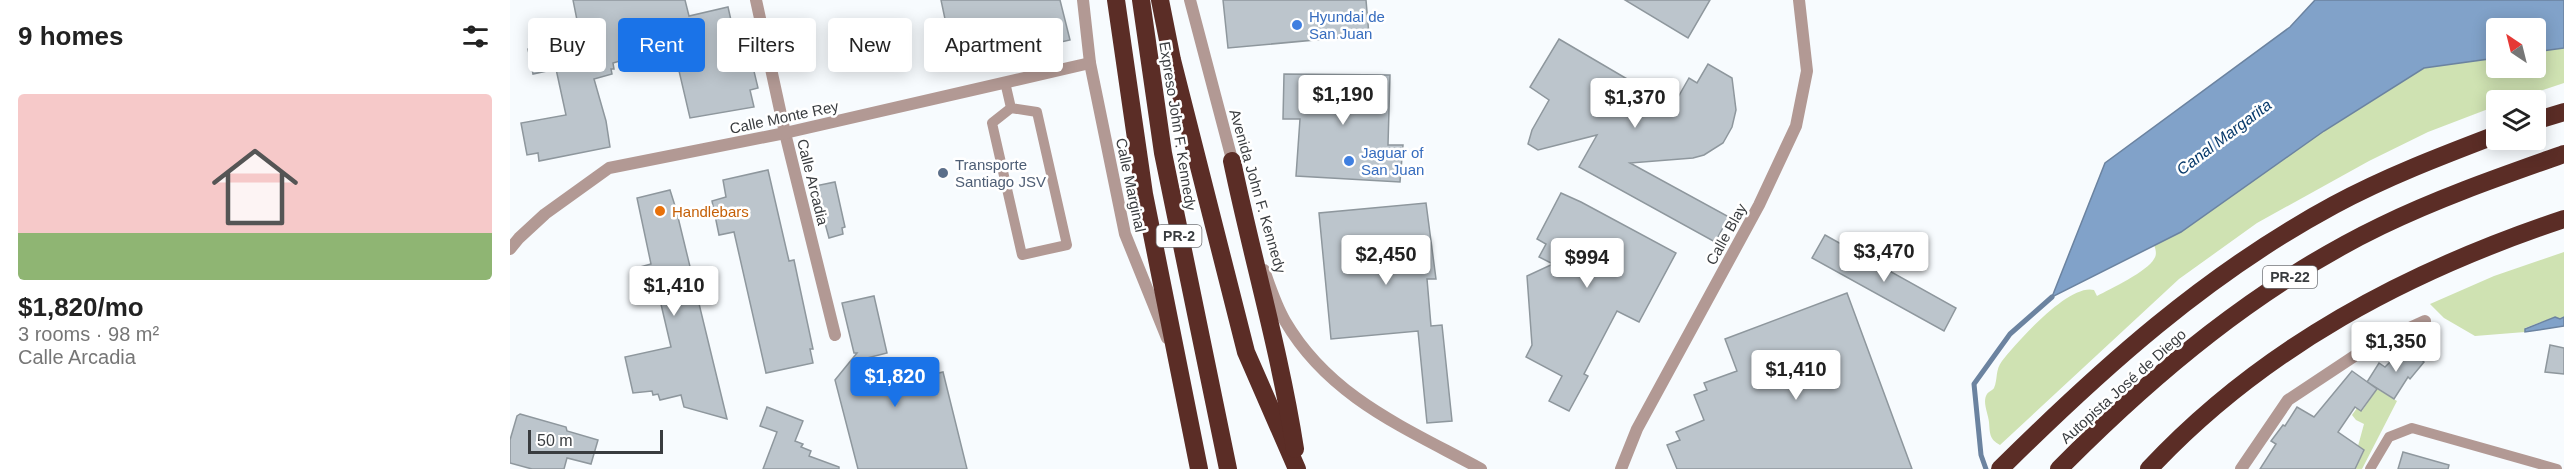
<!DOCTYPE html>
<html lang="en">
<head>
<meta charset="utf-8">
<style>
	:root { --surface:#fff; --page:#f2f2f2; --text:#222; --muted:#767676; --accent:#1a73e8 }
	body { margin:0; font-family:Helvetica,sans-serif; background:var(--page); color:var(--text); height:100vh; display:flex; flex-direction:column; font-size:22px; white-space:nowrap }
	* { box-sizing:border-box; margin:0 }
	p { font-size:20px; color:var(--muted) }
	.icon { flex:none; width:33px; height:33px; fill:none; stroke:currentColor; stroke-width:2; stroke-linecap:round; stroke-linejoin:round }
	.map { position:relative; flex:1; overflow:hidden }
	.side { display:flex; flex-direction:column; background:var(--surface); width:510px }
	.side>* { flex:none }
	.hud { position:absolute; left:18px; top:18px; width:570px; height:54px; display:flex; gap:12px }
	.needle { width:39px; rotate:325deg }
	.controls { position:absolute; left:1976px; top:18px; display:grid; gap:12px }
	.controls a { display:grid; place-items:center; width:60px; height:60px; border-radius:6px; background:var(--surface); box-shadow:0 3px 15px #0003; font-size:30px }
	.scale { position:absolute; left:18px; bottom:15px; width:135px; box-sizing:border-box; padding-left:6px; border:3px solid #393c3f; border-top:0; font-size:16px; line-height:21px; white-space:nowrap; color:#393c3f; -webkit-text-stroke:4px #fff; paint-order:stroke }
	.price { position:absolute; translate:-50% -51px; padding:0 14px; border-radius:6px; background:#fff; color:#222; font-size:20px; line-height:39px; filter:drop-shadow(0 2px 3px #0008) }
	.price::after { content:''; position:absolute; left:50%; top:36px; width:18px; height:14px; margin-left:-9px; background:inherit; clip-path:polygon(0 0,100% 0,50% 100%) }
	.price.active { background:var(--accent); color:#fff }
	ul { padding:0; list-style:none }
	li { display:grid; align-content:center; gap:12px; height:318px; padding:0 18px }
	li span { display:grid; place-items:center; height:186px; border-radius:6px; color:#555 }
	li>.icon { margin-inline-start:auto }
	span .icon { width:108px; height:108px; fill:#fffc; stroke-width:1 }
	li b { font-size:26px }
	h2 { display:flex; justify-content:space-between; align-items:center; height:72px; padding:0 18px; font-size:26px }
	.chip { padding:0 21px; border-radius:6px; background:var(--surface); box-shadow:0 3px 15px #0003; font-size:21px; line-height:54px }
	.chip.active { background:var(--accent); color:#fff }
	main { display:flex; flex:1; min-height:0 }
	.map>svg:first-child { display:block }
	.green { fill:#cfe2b2 }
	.water { fill:#81a2c9; stroke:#6b83a0; stroke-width:1.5 }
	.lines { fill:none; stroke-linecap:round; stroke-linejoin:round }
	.stream { stroke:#6b83a0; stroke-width:5 }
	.building { fill:#bcc5cc; stroke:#8e979d; stroke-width:1.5 }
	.service { stroke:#b29994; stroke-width:10 }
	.minor { stroke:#b29994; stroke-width:12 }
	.motorway { stroke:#5b2d26; stroke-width:18 }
	.shop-dot { fill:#3f7fe0; stroke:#fff; stroke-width:2 }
	.service-dot { fill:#5c6f8a; stroke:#fff; stroke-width:2 }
	.food-dot { fill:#e8710a; stroke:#fff; stroke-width:2 }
	.labels { text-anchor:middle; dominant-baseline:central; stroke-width:5; stroke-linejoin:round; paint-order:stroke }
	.shield { fill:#fff; stroke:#747679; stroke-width:1.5 }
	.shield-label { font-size:14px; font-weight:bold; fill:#393c3f }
	.shop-label { font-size:15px; fill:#366cbe; stroke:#fff; text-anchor:start }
	.street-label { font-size:15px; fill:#393c3f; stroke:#fff }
	.service-label { font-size:15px; fill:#4e5e75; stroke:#fff; text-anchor:start }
	.food-label { font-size:15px; fill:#c56008; stroke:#fff; text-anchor:start }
	.water-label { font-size:16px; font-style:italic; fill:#093b6c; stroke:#fff }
</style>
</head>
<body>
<main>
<section class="side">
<h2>9 homes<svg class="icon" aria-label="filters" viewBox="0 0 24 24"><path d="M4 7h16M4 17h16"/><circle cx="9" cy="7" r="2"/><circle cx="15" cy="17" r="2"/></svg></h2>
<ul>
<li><span style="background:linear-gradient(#f6c9c9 75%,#8fb573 0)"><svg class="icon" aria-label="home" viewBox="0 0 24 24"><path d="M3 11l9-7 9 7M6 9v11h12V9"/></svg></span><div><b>$1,820/mo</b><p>3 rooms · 98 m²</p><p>Calle Arcadia</p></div></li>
</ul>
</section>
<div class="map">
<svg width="2054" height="469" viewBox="0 0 2054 469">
	<rect width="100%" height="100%" fill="#f7fbfe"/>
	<g class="green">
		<path d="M 2054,48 L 2054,83 L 2003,100 L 1986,100 L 1986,106 L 1918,132 L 1859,161 L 1747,223 L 1669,279 L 1490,445 C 1479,439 1480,433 1479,422 C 1478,413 1472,402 1477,394 C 1478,392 1483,390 1484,388 C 1488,379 1485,370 1492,361 C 1506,343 1559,283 1584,290 L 1587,296 C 1600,289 1638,271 1644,259 C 1647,255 1646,250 1644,245 L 1671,232 L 1814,131 L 1914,68 L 1986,58 L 1986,68 L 2025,68 L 2025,52 Z"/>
		<polygon points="2054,252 2054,317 2050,319 2045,317 2015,328 2015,332 1965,336 1934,318 1920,304 1984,276"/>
		<polygon points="1867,389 1887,401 1852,469 1842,469 1846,468 1854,451 1848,446 1854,424 1846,420 1842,415 1847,408 1852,411"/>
	</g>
	<g class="water">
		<polygon points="1805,0 2054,0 2054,48 2025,52 2025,28 1986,28 1986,58 1914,68 1814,131 1671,232 1542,297 1595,163 1780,27"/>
		<polygon points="2045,317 2050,319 2054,317 2054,326 2015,332 2015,329"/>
	</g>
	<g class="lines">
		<polyline class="stream" points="1476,469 1471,455 1464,384 1500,334 1542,297"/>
	</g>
	<g class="building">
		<polygon points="63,0 175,0 179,16 218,7 232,69 243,67 248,88 240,90 244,107 180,118 163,45 103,63 104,69 101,69 102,74 84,79 96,121 100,147 29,161 28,153 17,155 11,123 56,115 46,69 23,74 18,49 45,44 43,36 69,30"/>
		<polygon points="431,0 550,0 560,40 506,52 500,26 470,32 474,50 443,57"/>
		<polygon points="713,0 856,0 859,35 718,48"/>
		<polygon points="1115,0 1200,0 1178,38"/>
		<polygon points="1049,39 1163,106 1179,78 1187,83 1198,64 1222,78 1226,110 1222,127 1213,143 1194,155 1183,158 1120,163 1219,217 1205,242 1069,167 1087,135 1028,150 1018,144 1022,130 1039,100 1020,87"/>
		<polygon points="774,74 880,75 878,145 893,145 890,182 786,176 790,119 773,119"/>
		<polygon points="258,170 279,261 284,260 288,279 303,349 300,349 303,363 256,373 224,232 209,235 202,201 216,197 213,180"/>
		<polygon points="325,182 335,227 332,228 333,234 319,238 305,186"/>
		<polygon points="160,190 166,209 217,419 174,407 171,395 150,400 148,394 143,395 142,391 123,393 115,357 161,347 150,300 133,304 125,271 126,268 141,264 127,198"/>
		<polygon points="1051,193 1071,202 1166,253 1129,322 1107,311 1074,374 1078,376 1059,411 1039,401 1052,376 1016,357 1022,345 1017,276 1043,264 1029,257 1036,244 1027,239"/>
		<polygon points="916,203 926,279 917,279 921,326 932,325 942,421 917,423 908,331 821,339 809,213"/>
		<polygon points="1315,235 1446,308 1434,331 1302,258"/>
		<polygon points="1337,293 1402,469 1167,469 1157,445 1170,440 1166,432 1194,420 1184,395 1197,390 1194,383 1227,371 1215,339"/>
		<polygon points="364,296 377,353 345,361 353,392 433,372 457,469 348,469 325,380 347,353 344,353 332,303"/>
		<polygon points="2040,345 2054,348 2054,374 2035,372"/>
		<polygon points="1896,346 1914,362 1900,379 1898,377 1884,399 1857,382 1869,363 1875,367"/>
		<polygon points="1842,371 1867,389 1851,411 1845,407 1828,432 1854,450 1845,469 1750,469 1766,444 1761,441 1773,425 1775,426 1787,407 1804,417"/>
		<polygon points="257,407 293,421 285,441 293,444 291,447 301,451 299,456 329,467 329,469 253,469 267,432 250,426"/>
		<polygon points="10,414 56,427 57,431 88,440 81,464 57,458 54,469 22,469 0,463 0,440 7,416"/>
		<polygon points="1893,452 1939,465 1938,469 1888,469"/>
	</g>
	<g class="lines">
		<g class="service">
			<polyline points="495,82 501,108 482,123 512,255 557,245 527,112 501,108"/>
			<polyline points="1860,469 1879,437 1902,428 2047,469"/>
		</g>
		<g class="minor">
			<polyline points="246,0 275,133 325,335"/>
			<polyline points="573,0 580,63 615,234 657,338"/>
			<polyline points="680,0 724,167"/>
			<polyline points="0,249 9,238 35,214 99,168 275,133 580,63"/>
			<path d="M 754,270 C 760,287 766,306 775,321 C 820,398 896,428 971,469"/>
			<polyline points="1111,469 1127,429 1249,205 1286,126 1297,71 1289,0"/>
			<polyline points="1731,469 1778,400 1858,347 1915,321"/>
		</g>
		<g class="motorway">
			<polyline points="606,0 634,194 689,469"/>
			<polyline points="631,0 653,153 718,469"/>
			<polyline points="650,0 662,60 736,352 787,469"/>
			<polyline points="2025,121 2054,112"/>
			<path d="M 722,161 C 742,257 770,352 785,449"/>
			<path d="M 1490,469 C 1592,368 1696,274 1824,205 C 1876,177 1931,156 1986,135"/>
			<path d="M 1549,469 C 1644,373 1749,285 1871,226 C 1931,197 1992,176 2054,154"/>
			<path d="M 1639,469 C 1753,347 1898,271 2054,219"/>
		</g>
	</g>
	<g class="shop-dot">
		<circle cx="787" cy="25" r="6"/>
		<circle cx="839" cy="161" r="6"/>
	</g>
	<circle class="service-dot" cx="433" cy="173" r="6"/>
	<circle class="food-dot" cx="150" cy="211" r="6"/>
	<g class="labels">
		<g class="shield">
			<rect x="646.5" y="225" width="45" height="22" rx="4.5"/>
			<rect x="1753" y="266" width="54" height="22" rx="4.5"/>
		</g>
		<g class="shield-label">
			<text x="669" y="236">PR-2</text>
			<text x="1780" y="277">PR-22</text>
		</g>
		<g class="shop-label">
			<text x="799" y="16">Hyundai de<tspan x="799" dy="17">San Juan</tspan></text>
			<text x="851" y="152">Jaguar of<tspan x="851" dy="17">San Juan</tspan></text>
		</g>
		<g class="street-label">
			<text transform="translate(274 117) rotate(-12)">Calle Monte Rey</text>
			<text transform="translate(668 126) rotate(81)">Expreso John F. Kennedy</text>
			<text transform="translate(303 182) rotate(76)">Calle Arcadia</text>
			<text transform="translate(621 185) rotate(78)">Calle Marginal</text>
			<text transform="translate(748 191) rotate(74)">Avenida John F. Kennedy</text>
			<text transform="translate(1216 234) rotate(-61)">Calle Blay</text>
			<text transform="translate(1613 386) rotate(-42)">Autopista José de Diego</text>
		</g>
		<g class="service-label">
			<text x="445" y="164">Transporte<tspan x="445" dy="17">Santiago JSV</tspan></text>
		</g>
		<g class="food-label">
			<text x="162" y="211">Handlebars</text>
		</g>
		<g class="water-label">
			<text transform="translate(1714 137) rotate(-37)">Canal Margarita</text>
		</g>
	</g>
</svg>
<div class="controls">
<a><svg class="needle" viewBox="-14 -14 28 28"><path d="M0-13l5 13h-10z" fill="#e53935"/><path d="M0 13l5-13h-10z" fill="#767676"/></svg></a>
<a><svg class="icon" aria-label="layers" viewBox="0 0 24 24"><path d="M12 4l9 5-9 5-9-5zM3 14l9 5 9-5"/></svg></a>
</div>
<div class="scale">50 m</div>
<b class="price" style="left:833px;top:126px">$1,190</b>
<b class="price" style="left:1125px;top:129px">$1,370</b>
<b class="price" style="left:1374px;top:283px">$3,470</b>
<b class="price" style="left:876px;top:286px">$2,450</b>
<b class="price" style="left:1077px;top:289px">$994</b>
<b class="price" style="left:164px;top:317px">$1,410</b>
<b class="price" style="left:1886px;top:373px">$1,350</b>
<b class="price" style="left:1286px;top:401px">$1,410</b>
<b class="price active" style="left:385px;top:408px">$1,820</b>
<div class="hud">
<a class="chip">Buy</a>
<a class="chip active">Rent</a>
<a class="chip">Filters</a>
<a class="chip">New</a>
<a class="chip">Apartment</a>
</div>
</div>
</main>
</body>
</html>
